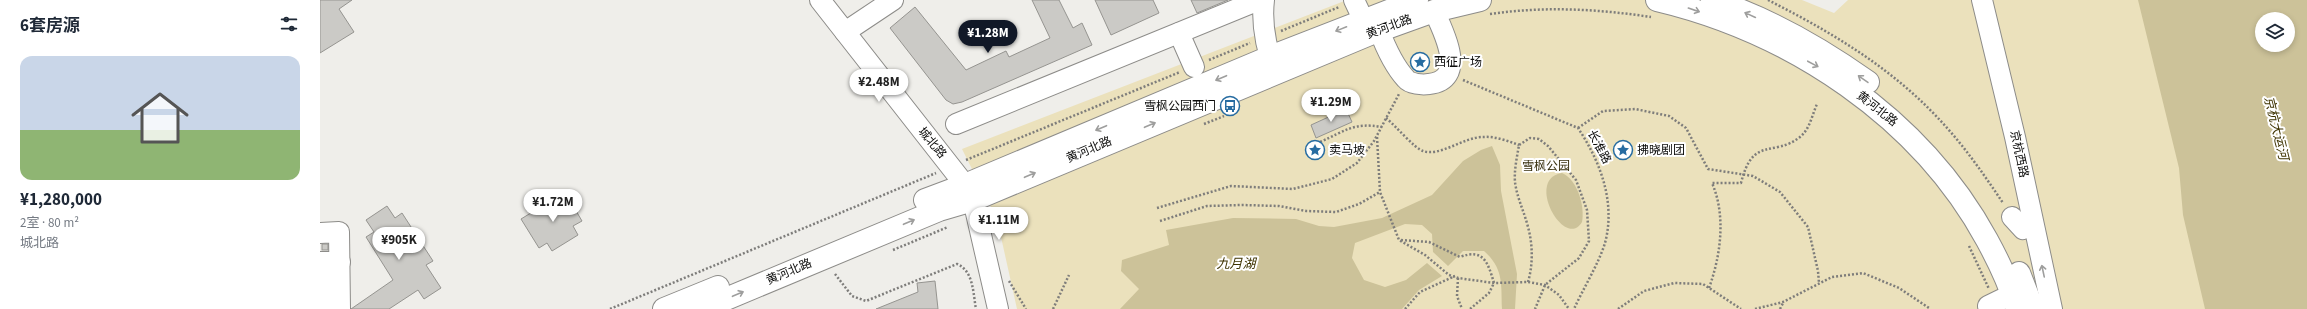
<!DOCTYPE html>
<html lang="zh">
<head>
<meta charset="utf-8">
<style>
	:root { --surface:#fff; --page:#f2f2f3; --text:#1f2937; --muted:#747a83; --accent:#111827 }
	body { margin:0; font-family:"Source Sans 3","Noto Sans SC",sans-serif; background:var(--page); color:var(--text); height:100vh; display:flex; flex-direction:column; font-size:15px; white-space:nowrap }
	* { box-sizing:border-box; margin:0 }
	p { font-size:13px; color:var(--muted) }
	.icon { flex:none; width:22px; height:22px; fill:none; stroke:currentColor; stroke-width:2; stroke-linecap:round; stroke-linejoin:round }
	.map { position:relative; flex:1; overflow:hidden }
	.panel { display:flex; flex-direction:column; background:var(--surface); width:320px }
	.panel>* { flex:none }
	.fabs { position:absolute; left:1935px; top:12px; display:grid; gap:8px }
	.fabs a { display:grid; place-items:center; width:40px; height:40px; border-radius:50%; background:var(--surface); box-shadow:0 2px 6px #0003; font-size:20px }
	.price { position:absolute; translate:-50% -34px; padding:0 9px; border-radius:14px; background:#fff; color:#222; font-size:13px; line-height:26px; filter:drop-shadow(0 1px 2px #0008) }
	.price::after { content:''; position:absolute; left:50%; top:24px; width:12px; height:9px; margin-left:-6px; background:inherit; clip-path:polygon(0 0,100% 0,50% 100%) }
	.price.on { background:var(--accent); color:#fff }
	ul { padding:0; list-style:none }
	li { display:grid; align-content:center; gap:8px; height:212px; padding:0 20px }
	li span { display:grid; place-items:center; height:124px; border-radius:12px; color:#555 }
	li>.icon { margin-inline-start:auto }
	span .icon { width:72px; height:72px; fill:#fffc; stroke-width:1 }
	li b { font-size:17px }
	h2 { display:flex; justify-content:space-between; align-items:center; height:48px; padding:0 20px; font-size:17px }
	main { display:flex; flex:1; min-height:0 }
	.map>svg:first-child { display:block }
	.green { fill:#ebe1bc; fill-rule:evenodd }
	.water { fill:#ccc299; fill-rule:evenodd }
	.building { fill:#cbcac6; stroke:#959490 }
	.lines { fill:none; stroke-linecap:round; stroke-linejoin:round }
	.minor-casing { stroke:#8d8c89; stroke-width:22 }
	.major-casing { stroke:#8d8c89; stroke-width:24 }
	.path { stroke:#7e7d7b; stroke-width:2.5; stroke-dasharray:2 2; stroke-linecap:butt }
	.minor { stroke:#fff; stroke-width:20 }
	.major { stroke:#fff; stroke-width:22 }
	.oneway { stroke:#9e9e9d }
	.labels { text-anchor:middle; dominant-baseline:central; stroke-width:4; stroke-linejoin:round; paint-order:stroke }
	.street-label { font-size:12px; fill:#0c0c0b; stroke:#fff }
	.poi-label { font-size:12px; fill:#0c0c0b; stroke:#fff; text-anchor:start }
	.park-label { font-size:12px; fill:#372f0d; stroke:#fff }
	.water-label { font-size:13px; font-style:italic; fill:#3e3300; stroke:#fff }
</style>
</head>
<body>
<main>
<section class="panel">
<h2>6套房源<svg class="icon" aria-label="filters" viewBox="0 0 24 24"><path d="M4 7h16M4 17h16"/><circle cx="9" cy="7" r="2"/><circle cx="15" cy="17" r="2"/></svg></h2>
<ul>
<li><span style="background:linear-gradient(#c9d6e8 60%,#8fb573 0)"><svg class="icon" aria-label="home" viewBox="0 0 24 24"><path d="M3 11l9-7 9 7M6 9v11h12V9"/></svg></span><div><b>¥1,280,000</b><p>2室 · 80 m²</p><p>城北路</p></div></li>
</ul>
</section>
<div class="map">
<svg width="1987" height="309" viewBox="0 0 1987 309">
	<rect width="100%" height="100%" fill="#efeeea"/>
	<path class="green" d="M 1027,0 L 1482,0 L 1514,13 L 1528,0 L 1987,0 L 1987,309 L 697,309 L 677,219 L 642,149 ZM 1942,19 L 1968,19 L 1968,45 L 1942,45 Z"/>
	<g class="water">
		<path d="M 1818,0 L 1987,0 L 1987,309 L 1885,309 L 1863,215 L 1859,168 ZM 1942,19 L 1968,19 L 1968,45 L 1942,45 Z"/>
		<path d="M 1172,146 L 1180,165 L 1181,191 L 1197,274 L 1195,309 L 1182,309 C 1181,284 1184,269 1164,251 L 1143,251 L 1128,266 L 1113,252 L 1112,234 L 1102,225 L 1085,224 L 1035,243 L 1032,258 L 1044,280 L 1065,287 L 1086,280 L 1107,263 L 1122,276 L 1099,290 L 1082,309 L 800,309 L 819,289 L 801,271 L 802,260 L 849,245 L 846,230 L 913,218 L 976,219 L 999,226 L 1014,227 L 1062,218 L 1112,195 L 1143,161 L 1161,150 Z"/>
		<path d="M 1242,173 C 1258,180 1265,207 1262,222 C 1245,251 1204,179 1242,173 Z"/>
	</g>
	<g class="building">
		<polygon points="0,0 32,0 19,9 34,32 0,53"/>
		<polygon points="712,0 739,0 753,28 762,23 772,45 642,102 633,104 626,100 570,28 595,7 646,70 686,51 689,57 730,38"/>
		<polygon points="775,0 833,0 839,13 791,35"/>
		<polygon points="871,0 908,0 877,13"/>
		<polygon points="1026,109 1032,122 996,138 991,125"/>
		<polygon points="245,192 262,221 253,226 258,235 232,251 227,243 219,248 201,219"/>
		<polygon points="67,206 75,218 82,213 113,261 106,265 121,288 104,299 98,290 69,309 31,309 73,280 46,237 54,232 46,220"/>
		<rect x="2" y="244" width="6" height="6"/>
		<polygon points="615,281 618,309 556,309 598,292 597,283"/>
	</g>
	<g class="lines">
		<g class="minor-casing">
			<g id="minor">
				<polyline points="500,0 645,185 653,200 678,309"/>
				<path d="M 944,0 C 941,25 946,48 955,72"/>
				<polyline points="1034,0 1050,34"/>
				<polyline points="1662,0 1695,137 1732,309"/>
				<path d="M 1059,30 C 1065,46 1074,66 1086,79 C 1090,84 1102,85 1109,84 C 1148,80 1124,32 1114,11"/>
				<polyline points="525,32 573,0"/>
				<polyline points="859,33 874,67"/>
				<polyline points="636,124 939,0"/>
				<polyline points="1692,217 1703,229 1708,227 1712,219"/>
				<polyline points="0,233 19,232 20,309"/>
				<polyline points="1668,306 1705,288"/>
				<polyline points="2,309 1,262 20,262"/>
			</g>
		</g>
		<g class="major-casing">
			<g id="major">
				<path d="M 1337,0 C 1472,32 1600,117 1667,240 C 1679,262 1690,285 1697,309"/>
				<path d="M 1392,0 C 1448,18 1500,48 1548,82"/>
				<polyline points="605,200 645,185 950,57 1097,0"/>
				<polyline points="1699,273 1713,309"/>
				<polyline points="344,309 398,287"/>
				<polyline points="382,309 619,210 653,200 1050,34 1114,11 1160,0"/>
			</g>
		</g>
		<g class="path">
			<path d="M 1448,0 C 1509,31 1569,66 1617,117 C 1642,143 1663,173 1683,203"/>
			<path d="M 1170,14 C 1225,6 1277,9 1331,17"/>
			<polyline points="961,31 1019,7"/>
			<polyline points="889,60 930,43"/>
			<path d="M 1143,80 L 1258,128 C 1280,161 1296,202 1285,243 C 1279,263 1263,289 1254,309"/>
			<path d="M 1066,118 C 1076,126 1094,148 1103,151 C 1120,157 1144,137 1163,137 C 1175,136 1188,141 1199,145"/>
			<polyline points="884,124 904,116"/>
			<polyline points="1258,128 1283,111 1315,109 1349,116 1366,128 1388,169 1433,176 1460,192 1488,227 1498,271 1499,283"/>
			<polyline points="1057,137 1060,192 1079,240 1105,255 1129,275 1138,278 1174,283 1208,282 1225,285 1239,295 1249,309"/>
			<path d="M 1000,142 C 1025,131 1034,122 1062,127"/>
			<polyline points="646,160 860,72"/>
			<polyline points="837,208 911,186 973,189 1012,179 1037,163 1054,141 1079,94"/>
			<polyline points="840,221 887,206 922,205 959,206 986,211 1016,212 1039,204 1060,192"/>
			<path d="M 1081,240 L 1109,242 L 1140,257 C 1164,248 1168,263 1174,283 L 1169,293 L 1150,309"/>
			<polyline points="1649,246 1669,289"/>
			<polyline points="573,250 628,227"/>
			<path d="M 515,274 L 532,296 L 546,301 L 637,264 C 654,271 653,294 656,309"/>
			<polyline points="1138,278 1137,296 1142,309"/>
			<polyline points="689,281 706,309"/>
			<path d="M 1208,282 C 1213,265 1213,245 1208,227 C 1204,211 1197,198 1195,182 C 1194,170 1197,157 1199,145 L 1210,138 L 1219,139 L 1228,146 L 1256,180 L 1267,210 L 1269,241 L 1259,258 L 1225,285 L 1215,309"/>
			<path d="M 1389,288 C 1401,255 1406,215 1392,183 L 1421,183 C 1433,135 1453,158 1480,137 C 1490,129 1492,115 1497,104"/>
			<polyline points="290,309 616,173"/>
			<polyline points="733,309 749,275"/>
			<polyline points="1085,309 1100,292 1135,276"/>
			<polyline points="1298,309 1324,291 1354,283 1383,284 1421,309"/>
			<polyline points="1435,309 1463,302 1512,277 1543,273 1579,288 1609,308"/>
			<polyline points="1460,309 1463,303"/>
		</g>
		<use href="#minor" class="minor"/>
		<use href="#major" class="major"/>
	</g>
	<defs><path id="oneway-shaft" d="M-6 0H5M1.5-3L5.5 0L1.5 3" fill="none" stroke-width="1.6" stroke-linecap="round" stroke-linejoin="round"/></defs>
	<g class="oneway">
		<use href="#oneway-shaft" transform="translate(1374 10) rotate(19)"/>
		<use href="#oneway-shaft" transform="translate(1430 15) rotate(-155)"/>
		<use href="#oneway-shaft" transform="translate(1021 29) rotate(158)"/>
		<use href="#oneway-shaft" transform="translate(1493 64) rotate(28)"/>
		<use href="#oneway-shaft" transform="translate(901 78) rotate(157)"/>
		<use href="#oneway-shaft" transform="translate(1543 79) rotate(-145)"/>
		<use href="#oneway-shaft" transform="translate(830 125) rotate(-23)"/>
		<use href="#oneway-shaft" transform="translate(781 128) rotate(157)"/>
		<use href="#oneway-shaft" transform="translate(710 175) rotate(-23)"/>
		<use href="#oneway-shaft" transform="translate(589 222) rotate(-23)"/>
		<use href="#oneway-shaft" transform="translate(1723 271) rotate(-102)"/>
		<use href="#oneway-shaft" transform="translate(418 294) rotate(-23)"/>
	</g>
	<defs>
		<g id="sight-ring" transform="scale(1)"><circle r="9.5" fill="#fff" stroke="#276ca1" stroke-width="1.5"/><path d="M0-6L1.8-2.2L6-1.7L2.9 1.2L3.7 5.4L0 3.3L-3.7 5.4L-2.9 1.2L-6-1.7L-1.8-2.2Z" fill="#276ca1"/></g>
		<g id="bus-ring" transform="scale(1)"><circle r="9.5" fill="#fff" stroke="#276ca1" stroke-width="1.5"/><path d="M-5-6H5V4H4V6H2V4H-2V6H-4V4H-5ZM-3.5-4V0h7V-4ZM-3.5 1.2v1.5H-2V1.2ZM2 1.2v1.5H3.5V1.2Z" fill="#276ca1"/></g>
	</defs>
	<g fill-rule="evenodd">
		<use href="#sight-ring" x="1100" y="62"/>
		<use href="#bus-ring" x="910" y="106"/>
		<use href="#sight-ring" x="995" y="150"/>
		<use href="#sight-ring" x="1303" y="150"/>
	</g>
	<g class="labels">
		<g class="street-label">
			<text transform="translate(1069 27) rotate(-20)">黄河北路</text>
			<text transform="translate(1557 109) rotate(38)">黄河北路</text>
			<text transform="translate(612 143) rotate(50)">城北路</text>
			<text transform="translate(1279 147) rotate(62)">长淮路</text>
			<text transform="translate(769 150) rotate(-23)">黄河北路</text>
			<text transform="translate(1699 154) rotate(78)">京杭西路</text>
			<text transform="translate(469 272) rotate(-23)">黄河北路</text>
		</g>
		<g class="poi-label">
			<text x="1114" y="62">西征广场</text>
			<text x="896" y="106" text-anchor="end">雪枫公园西门</text>
			<text x="1009" y="150">卖马坡</text>
			<text x="1317" y="150">拂晓剧团</text>
		</g>
		<g class="park-label">
			<text x="1226" y="166">雪枫公园</text>
		</g>
		<g class="water-label">
			<text transform="translate(1956 128) rotate(76)">京杭大运河</text>
			<text x="916" y="264">九月湖</text>
		</g>
	</g>
</svg>
<div class="fabs">
<a><svg class="icon" aria-label="layers" viewBox="0 0 24 24"><path d="M12 4l9 5-9 5-9-5zM3 14l9 5 9-5"/></svg></a>
</div>
<b class="price on" style="left:668px;top:54px">¥1.28M</b>
<b class="price" style="left:559px;top:103px">¥2.48M</b>
<b class="price" style="left:1011px;top:123px">¥1.29M</b>
<b class="price" style="left:233px;top:223px">¥1.72M</b>
<b class="price" style="left:679px;top:241px">¥1.11M</b>
<b class="price" style="left:79px;top:261px">¥905K</b>
</div>
</main>
</body>
</html>
